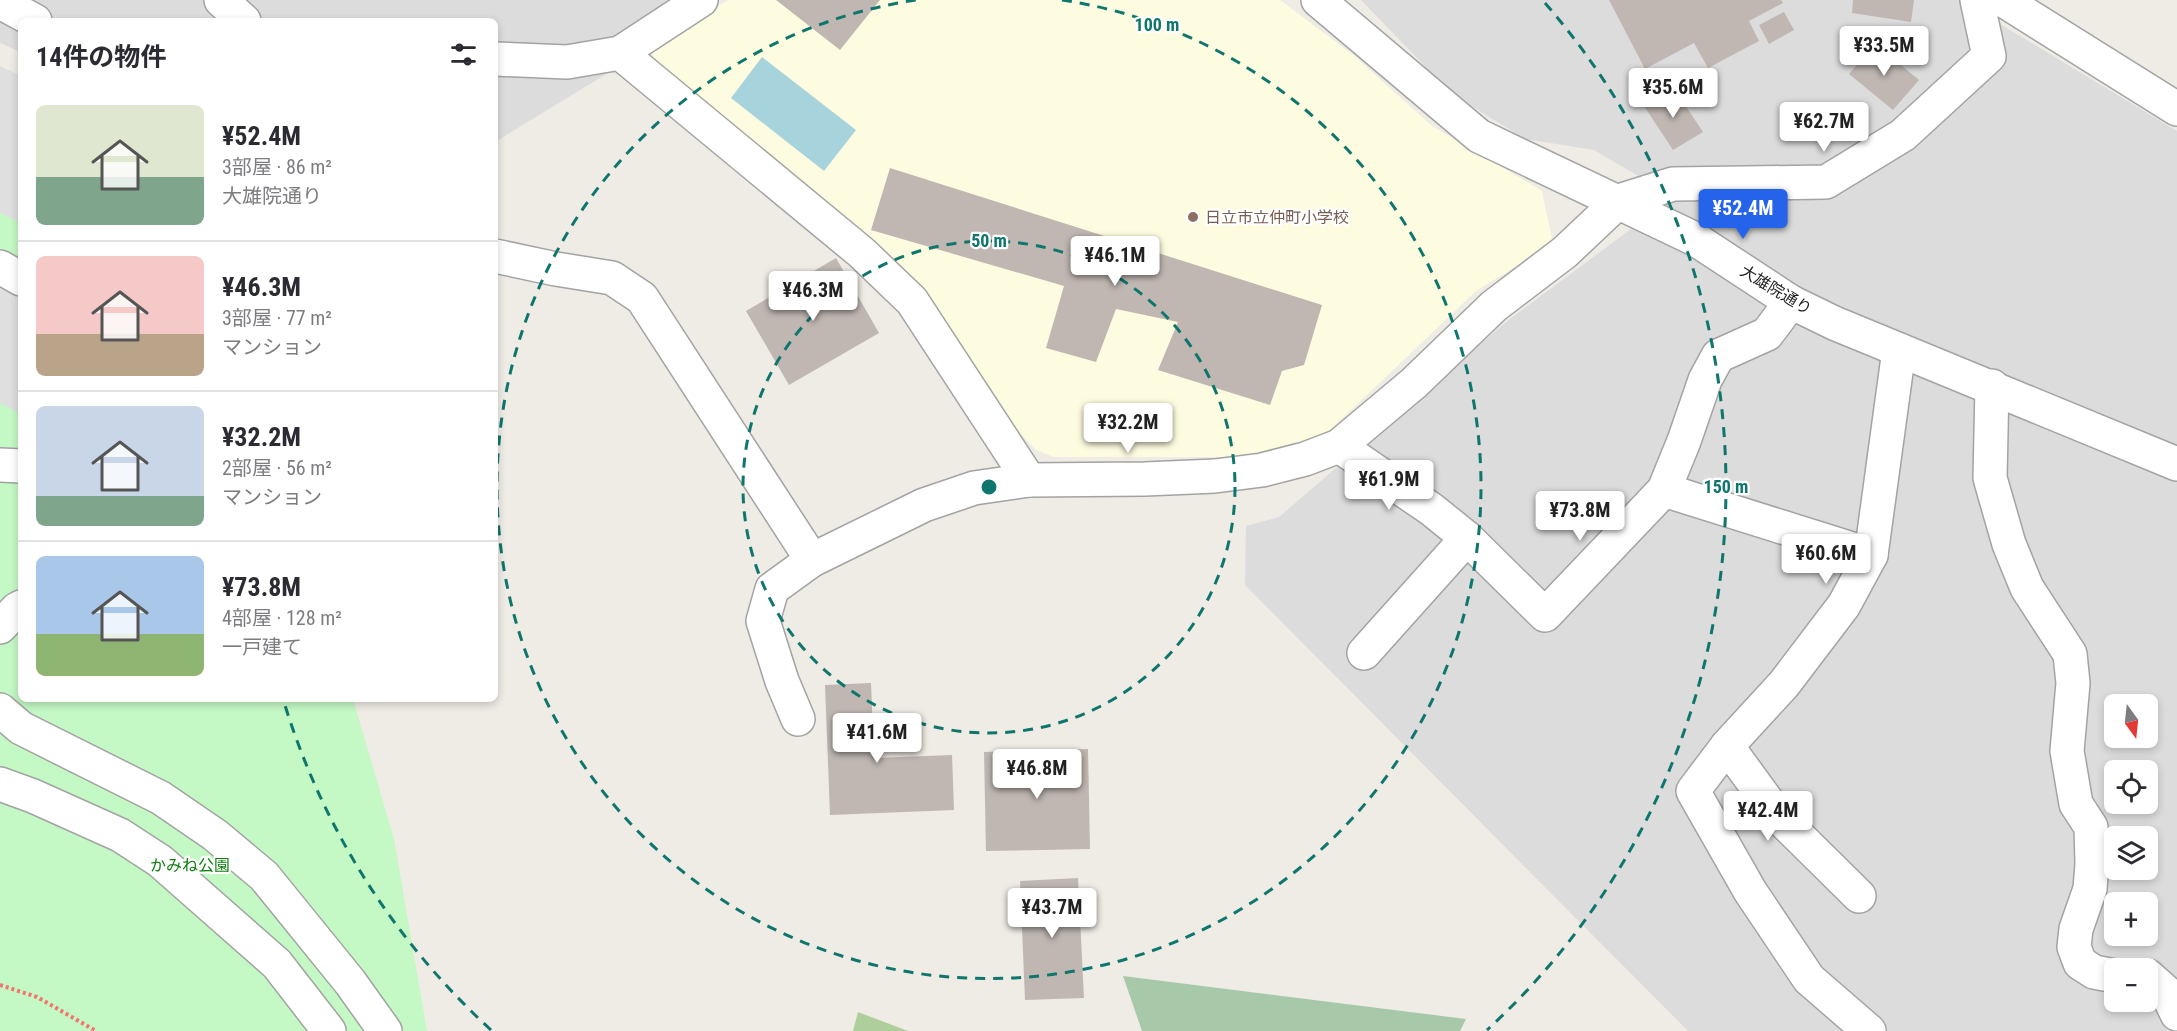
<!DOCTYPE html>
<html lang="ja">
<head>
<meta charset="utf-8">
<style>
	:root { --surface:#fff; --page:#f2f2f3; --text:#2b2b33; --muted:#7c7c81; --line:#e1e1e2; --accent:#2563eb }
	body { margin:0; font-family:"Roboto Condensed","Noto Sans JP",sans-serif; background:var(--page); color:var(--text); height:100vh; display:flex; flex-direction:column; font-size:22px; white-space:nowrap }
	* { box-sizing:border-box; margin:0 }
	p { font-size:20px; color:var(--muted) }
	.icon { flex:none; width:33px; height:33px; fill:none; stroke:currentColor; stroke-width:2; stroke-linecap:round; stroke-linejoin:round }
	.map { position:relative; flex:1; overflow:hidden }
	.side { position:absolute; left:18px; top:18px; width:480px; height:684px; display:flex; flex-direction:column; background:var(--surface); border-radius:9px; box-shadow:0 3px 9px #0003 }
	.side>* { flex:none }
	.needle { width:39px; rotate:165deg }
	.controls { position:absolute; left:2104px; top:694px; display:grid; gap:12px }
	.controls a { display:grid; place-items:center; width:54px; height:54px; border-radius:9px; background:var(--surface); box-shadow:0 3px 9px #0003; font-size:30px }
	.price { position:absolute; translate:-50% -51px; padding:0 14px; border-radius:6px; background:#fff; color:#222; font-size:20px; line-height:39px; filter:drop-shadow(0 2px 3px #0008) }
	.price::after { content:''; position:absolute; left:50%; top:36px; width:18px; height:14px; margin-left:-9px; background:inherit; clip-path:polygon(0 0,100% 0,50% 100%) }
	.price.on { background:var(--accent); color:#fff }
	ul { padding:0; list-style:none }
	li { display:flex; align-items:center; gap:18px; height:150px; padding:0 18px }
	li+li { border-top:2px solid var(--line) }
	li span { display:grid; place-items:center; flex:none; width:168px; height:120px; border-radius:9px; color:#555 }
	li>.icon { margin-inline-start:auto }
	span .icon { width:72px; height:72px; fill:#fffc; stroke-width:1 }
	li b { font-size:26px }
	h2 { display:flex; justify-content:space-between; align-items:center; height:72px; padding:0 18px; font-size:26px }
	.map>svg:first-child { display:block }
	.residential { fill:#dddcdc; fill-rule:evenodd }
	.education { fill:#fefce0 }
	.forest { fill:#aece9b }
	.cemetery { fill:#a7c8a9 }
	.park { fill:#c4f8c4 }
	.parking { fill:#dfdfdf }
	.water { fill:#a7d4dc }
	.building { fill:#c0b7b2 }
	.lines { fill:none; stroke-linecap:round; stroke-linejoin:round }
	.minor-casing { stroke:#a3a3a3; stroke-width:36 }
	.path { stroke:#f67270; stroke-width:4; stroke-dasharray:3 3; stroke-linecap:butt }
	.minor { stroke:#fff; stroke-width:33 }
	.ring { fill:none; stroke:#0f766e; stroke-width:3; stroke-dasharray:10 8 }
	.education-dot { fill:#8d6e63; stroke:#fff; stroke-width:2 }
	.labels { text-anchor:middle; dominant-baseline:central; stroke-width:4.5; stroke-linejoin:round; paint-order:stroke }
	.education-label { font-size:16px; fill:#785e54; stroke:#fff; text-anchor:start }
	.street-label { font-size:16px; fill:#1f1f1f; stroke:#fff }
	.park-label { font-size:16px; fill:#0f7c0e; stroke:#fff }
	.centre { fill:#0f766e; stroke:#fff; stroke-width:3 }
	.ring-label { font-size:18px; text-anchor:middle; font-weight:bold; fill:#0f766e; stroke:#fff; stroke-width:4.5; stroke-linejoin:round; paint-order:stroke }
</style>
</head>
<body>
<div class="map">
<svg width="2177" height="1031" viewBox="0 0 2177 1031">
	<rect width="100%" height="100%" fill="#efebe5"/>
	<g class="residential">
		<polygon points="0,0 719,0 616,68 495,142 495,21 21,21 21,52 0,43"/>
		<path d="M 1361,0 L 1983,0 L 2000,24 L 2177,131 L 2177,1031 L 1688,1031 L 1245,585 L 1246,526 L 1279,517 L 1506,322 L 1674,197 L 1594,150 L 1525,139 L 1452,94 ZM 2115,705 L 2148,705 L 2148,738 L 2115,738 ZM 2115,771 L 2148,771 L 2148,804 L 2115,804 ZM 2115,837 L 2148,837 L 2148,870 L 2115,870 ZM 2115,903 L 2148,903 L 2148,936 L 2115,936 ZM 2115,969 L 2148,969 L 2148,1002 L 2115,1002 Z"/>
	</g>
	<polygon class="education" points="728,0 1280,0 1352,54 1432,126 1542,191 1553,244 1476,291 1330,430 1296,446 1262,457 1054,457 1036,450 1003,415 927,299 654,68 652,48"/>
	<polygon class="forest" points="858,1012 908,1031 853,1031"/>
	<polygon class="cemetery" points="1123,976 1466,1019 1460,1031 1142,1031"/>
	<polygon class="park" points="0,99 21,109 21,699 353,699 394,839 427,1031 0,1031"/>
	<g class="parking">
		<polygon points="0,66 21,76 21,223 0,213"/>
		<polygon points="0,286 21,298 21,414 0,403"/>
	</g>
	<polygon class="water" points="762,57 856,130 824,171 731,98"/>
	<g class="building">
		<polygon points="776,0 880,0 840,50"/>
		<polygon points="1609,0 1781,0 1783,3 1749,21 1759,41 1708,68 1694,43 1645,69"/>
		<polygon points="1853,0 1914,0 1911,22 1852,13"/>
		<polygon points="1784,12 1794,30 1769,44 1759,25"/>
		<polygon points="1875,44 1919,80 1893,110 1849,74"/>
		<polygon points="1673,87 1703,132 1673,150 1644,106"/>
		<polygon points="890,168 1322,305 1304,365 1282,371 1270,405 1158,370 1178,322 1116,309 1096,362 1046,348 1064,286 871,230"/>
		<polygon points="836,258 879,333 789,385 746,311"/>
		<polygon points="871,683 874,758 952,755 954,810 830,815 825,685"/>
		<polygon points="1088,749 1090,849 986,851 984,752"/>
		<polygon points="1078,878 1084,998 1025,1000 1020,881"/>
	</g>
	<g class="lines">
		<g class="minor-casing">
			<g id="minor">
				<polyline points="221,0 244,21"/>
				<polyline points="1318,0 1479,136 1695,239 1791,302 1834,323 2177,464"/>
				<polyline points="2003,0 2177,109"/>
				<polyline points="0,2 35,21"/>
				<polyline points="620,53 862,253 912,301 1029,480"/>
				<polyline points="495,59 567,62 620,53 701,0"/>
				<polyline points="495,256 556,269 612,278 642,298 812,560"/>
				<polyline points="0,267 21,279"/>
				<polyline points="1992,386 1990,478 2009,544 2027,588 2070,654 2073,683 2067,751 2076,804 2091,827 2092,864 2090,889 2076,929 2074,947 2080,963 2094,972 2115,976"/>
				<polyline points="1339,446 1431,509 1467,538"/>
				<polyline points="0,465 21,466"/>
				<polyline points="1664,490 1871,555"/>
				<polyline points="0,627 17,609 21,607"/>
				<polyline points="1364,653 1467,538 1545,615 1664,490 1684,441 1705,380 1718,356 1767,334 1791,302"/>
				<polyline points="0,710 21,728 161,798 215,835 264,876 350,982 385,1031"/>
				<polyline points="798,719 782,681 763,621 772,589 812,560 924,505 974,488 1029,480 1145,479 1215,476 1262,470 1305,459 1339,446 1414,383 1494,306 1565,252 1619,201 1673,184 1826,182 1903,135 1989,56 1977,0"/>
				<polyline points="1727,746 1778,816 1859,896"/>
				<polyline points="0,784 33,796 120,835 160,861 277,964 329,1031"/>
				<polyline points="2148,976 2167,993 2177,1014"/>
				<polyline points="1869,1031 1809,979 1750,891 1693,791 1727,746 1784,684 1844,605 1871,555 1899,350"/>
			</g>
		</g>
		<polyline class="path" points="0,985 37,997 96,1031"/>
		<use href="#minor" class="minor"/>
	</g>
	<g class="ring">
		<circle cx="989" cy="487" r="246"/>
		<path d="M1062 0A492 492 0 1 1 916 0"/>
		<path d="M491 1030A737 737 0 0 1 284 702M1545 3A737 737 0 0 1 1487 1030"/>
	</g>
	<circle class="education-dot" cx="1193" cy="217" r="6"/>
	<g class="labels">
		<g class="education-label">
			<text x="1205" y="217">日立市立仲町小学校</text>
		</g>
		<g class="street-label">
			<text transform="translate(1776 290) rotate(31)">大雄院通り</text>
		</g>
		<g class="park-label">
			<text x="190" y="865">かみね公園</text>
		</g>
	</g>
	<circle cx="989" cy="487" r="9" class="centre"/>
	<g class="ring-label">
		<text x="1157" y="31">100 m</text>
		<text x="989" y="247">50 m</text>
		<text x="1726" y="493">150 m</text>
	</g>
</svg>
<div class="controls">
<a><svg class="needle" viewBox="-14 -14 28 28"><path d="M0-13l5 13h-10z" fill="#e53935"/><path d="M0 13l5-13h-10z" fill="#7c7c81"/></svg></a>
<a><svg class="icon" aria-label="locate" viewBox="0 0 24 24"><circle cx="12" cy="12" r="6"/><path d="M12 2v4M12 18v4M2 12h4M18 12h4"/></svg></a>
<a><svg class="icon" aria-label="layers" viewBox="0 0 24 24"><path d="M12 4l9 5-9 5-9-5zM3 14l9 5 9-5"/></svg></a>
<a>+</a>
<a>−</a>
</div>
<b class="price" style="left:1884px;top:77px">¥33.5M</b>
<b class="price" style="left:1673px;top:119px">¥35.6M</b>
<b class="price" style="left:1824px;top:153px">¥62.7M</b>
<b class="price on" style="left:1743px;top:240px">¥52.4M</b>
<b class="price" style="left:1115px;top:287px">¥46.1M</b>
<b class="price" style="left:813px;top:322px">¥46.3M</b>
<b class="price" style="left:1128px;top:454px">¥32.2M</b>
<b class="price" style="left:1389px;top:511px">¥61.9M</b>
<b class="price" style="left:1580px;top:542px">¥73.8M</b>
<b class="price" style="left:1826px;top:585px">¥60.6M</b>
<b class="price" style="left:877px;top:764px">¥41.6M</b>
<b class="price" style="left:1037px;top:800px">¥46.8M</b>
<b class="price" style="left:1768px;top:842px">¥42.4M</b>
<b class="price" style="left:1052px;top:939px">¥43.7M</b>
<section class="side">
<h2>14件の物件<svg class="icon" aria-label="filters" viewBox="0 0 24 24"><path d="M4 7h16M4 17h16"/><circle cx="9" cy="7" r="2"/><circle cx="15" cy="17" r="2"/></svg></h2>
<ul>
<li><span style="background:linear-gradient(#dfe7d0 60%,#7fa58c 0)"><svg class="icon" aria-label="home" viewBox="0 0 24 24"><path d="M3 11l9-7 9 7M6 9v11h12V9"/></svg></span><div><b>¥52.4M</b><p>3部屋 · 86 m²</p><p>大雄院通り</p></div></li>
<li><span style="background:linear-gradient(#f6c9c9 65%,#b9a48a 0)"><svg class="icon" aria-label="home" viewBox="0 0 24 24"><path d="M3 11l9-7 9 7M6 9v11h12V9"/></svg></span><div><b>¥46.3M</b><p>3部屋 · 77 m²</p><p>マンション</p></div></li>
<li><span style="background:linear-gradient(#c9d6e8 75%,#7fa58c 0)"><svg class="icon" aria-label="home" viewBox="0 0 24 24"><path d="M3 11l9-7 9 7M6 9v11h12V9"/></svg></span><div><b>¥32.2M</b><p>2部屋 · 56 m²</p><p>マンション</p></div></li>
<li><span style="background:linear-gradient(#a9c7e8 65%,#8fb573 0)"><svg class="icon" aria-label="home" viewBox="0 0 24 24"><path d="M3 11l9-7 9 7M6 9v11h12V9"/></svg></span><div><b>¥73.8M</b><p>4部屋 · 128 m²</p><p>一戸建て</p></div></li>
</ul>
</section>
</div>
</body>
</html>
